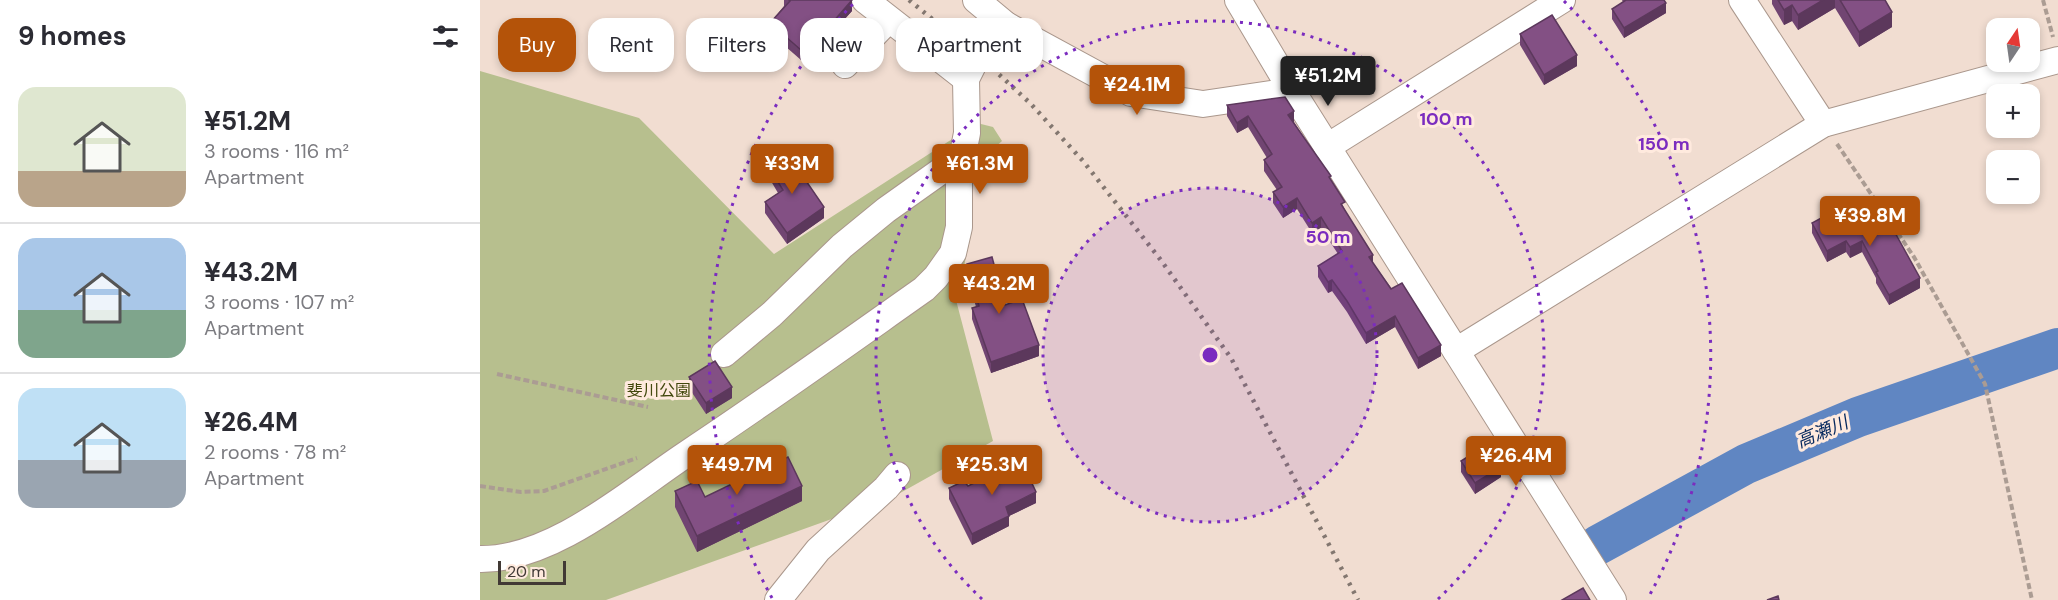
<!DOCTYPE html>
<html lang="en">
<head>
<meta charset="utf-8">
<style>
	:root { --surface:#fff; --page:#f2f2f3; --text:#2b2b33; --muted:#7c7c81; --line:#e1e1e2; --accent:#b45309 }
	body { margin:0; font-family:"DM Sans","Noto Sans JP",sans-serif; background:var(--page); color:var(--text); height:100vh; display:flex; flex-direction:column; font-size:22px; white-space:nowrap }
	* { box-sizing:border-box; margin:0 }
	p { font-size:20px; color:var(--muted) }
	.icon { flex:none; width:33px; height:33px; fill:none; stroke:currentColor; stroke-width:2; stroke-linecap:round; stroke-linejoin:round }
	.map { position:relative; flex:1; overflow:hidden }
	.side { display:flex; flex-direction:column; background:var(--surface); width:480px }
	.side>* { flex:none }
	.top-card { position:absolute; left:18px; top:18px; width:570px; height:54px; display:flex; gap:12px }
	.needle { width:39px; rotate:13deg }
	.controls { position:absolute; left:1506px; top:18px; display:grid; gap:12px }
	.controls a { display:grid; place-items:center; width:54px; height:54px; border-radius:12px; background:var(--surface); box-shadow:0 3px 9px #0003; font-size:30px }
	.scale { position:absolute; left:18px; bottom:15px; width:68px; box-sizing:border-box; padding-left:6px; border:3px solid #413935; border-top:0; font-size:16px; line-height:21px; white-space:nowrap; color:#413935; -webkit-text-stroke:4px #ffeade; paint-order:stroke }
	.price { position:absolute; translate:-50% -51px; padding:0 14px; border-radius:6px; background:var(--accent); color:#fff; font-size:20px; line-height:39px; filter:drop-shadow(0 2px 3px #0008) }
	.price::after { content:''; position:absolute; left:50%; top:36px; width:18px; height:14px; margin-left:-9px; background:inherit; clip-path:polygon(0 0,100% 0,50% 100%) }
	.price.selected { background:#222; color:#fff }
	ul { padding:0; list-style:none }
	li { display:flex; align-items:center; gap:18px; height:150px; padding:0 18px }
	li+li { border-top:2px solid var(--line) }
	li span { display:grid; place-items:center; flex:none; width:168px; height:120px; border-radius:18px; color:#555 }
	li>.icon { margin-inline-start:auto }
	span .icon { width:72px; height:72px; fill:#fffc; stroke-width:1 }
	li b { font-size:26px }
	h2 { display:flex; justify-content:space-between; align-items:center; height:72px; padding:0 18px; font-size:26px }
	.chip { padding:0 21px; border-radius:18px; background:var(--surface); box-shadow:0 3px 9px #0003; font-size:21px; line-height:54px }
	.chip.selected { background:var(--accent); color:#fff }
	main { display:flex; flex:1; min-height:0 }
	.map>svg:first-child { display:block }
	.green { fill:#b7bf8e }
	.lines { fill:none; stroke-linecap:round; stroke-linejoin:round }
	.river { stroke:#6086c2; stroke-width:40 }
	.minor-casing { stroke:#aa978c; stroke-width:28 }
	.path { stroke:#ab9c93; stroke-width:4; stroke-dasharray:6 3; stroke-linecap:butt }
	.minor { stroke:#fff; stroke-width:26 }
	.rail { stroke:#837770; stroke-width:4.5; stroke-dasharray:3 6; stroke-linecap:butt }
	.wall { fill:#714572 }
	.shaded-wall { fill:#5c385c }
	.building { fill:#835084; stroke:#5c385c; stroke-width:1.5 }
	.ring { fill:none; stroke:#7b2cbf; stroke-width:3; stroke-dasharray:3 6 }
	.labels { text-anchor:middle; dominant-baseline:central; stroke-width:6; stroke-linejoin:round; paint-order:stroke }
	.park-label { font-size:16px; fill:#42480d; stroke:#ffeade }
	.water-label { font-size:18px; font-style:italic; fill:#04275d; stroke:#ffeade }
	.centre { fill:#7b2cbf; stroke:#ffeade; stroke-width:3 }
	.ring-label { font-size:18px; text-anchor:middle; font-weight:bold; fill:#7b2cbf; stroke:#ffeade; stroke-width:6; stroke-linejoin:round; paint-order:stroke }
</style>
</head>
<body>
<main>
<section class="side">
<h2>9 homes<svg class="icon" aria-label="filters" viewBox="0 0 24 24"><path d="M4 7h16M4 17h16"/><circle cx="9" cy="7" r="2"/><circle cx="15" cy="17" r="2"/></svg></h2>
<ul>
<li><span style="background:linear-gradient(#dfe7d0 70%,#b9a48a 0)"><svg class="icon" aria-label="home" viewBox="0 0 24 24"><path d="M3 11l9-7 9 7M6 9v11h12V9"/></svg></span><div><b>¥51.2M</b><p>3 rooms · 116 m²</p><p>Apartment</p></div></li>
<li><span style="background:linear-gradient(#a9c7e8 60%,#7fa58c 0)"><svg class="icon" aria-label="home" viewBox="0 0 24 24"><path d="M3 11l9-7 9 7M6 9v11h12V9"/></svg></span><div><b>¥43.2M</b><p>3 rooms · 107 m²</p><p>Apartment</p></div></li>
<li><span style="background:linear-gradient(#bfe0f5 60%,#9aa5b1 0)"><svg class="icon" aria-label="home" viewBox="0 0 24 24"><path d="M3 11l9-7 9 7M6 9v11h12V9"/></svg></span><div><b>¥26.4M</b><p>2 rooms · 78 m²</p><p>Apartment</p></div></li>
</ul>
</section>
<div class="map">
<svg width="1578" height="600" viewBox="0 0 1578 600">
	<rect width="100%" height="100%" fill="#f1ddd1"/>
	<polygon class="green" points="0,71 159,118 294,254 497,123 513,127 522,141 499,162 493,172 492,231 484,266 471,281 513,441 413,497 126,600 0,600"/>
	<g class="lines">
		<polyline class="river" points="1118,545 1266,464 1378,417 1578,348"/>
		<g class="minor-casing">
			<g id="minor">
				<polyline points="385,0 486,79"/>
				<polyline points="496,0 526,25 651,93 723,104 812,91"/>
				<polyline points="758,0 812,91 1133,600"/>
				<polyline points="1262,0 1343,124"/>
				<polyline points="510,44 526,25"/>
				<polyline points="365,65 408,20"/>
				<polyline points="847,147 1082,0"/>
				<polyline points="976,351 1343,124 1578,60"/>
				<polyline points="244,354 292,314 362,246 406,210 482,156"/>
				<path d="M 0,559 C 73,560 149,492 208,453 C 288,400 366,344 444,289 L 456,277 L 473,253 L 479,227 L 479,174 L 487,133 L 486,79 L 493,65"/>
				<polyline points="298,600 338,550 406,488 417,475"/>
			</g>
		</g>
		<g class="path">
			<polyline points="1563,0 1573,37"/>
			<polyline points="1357,144 1434,257 1505,384 1552,600"/>
			<polyline points="17,374 168,407"/>
			<polyline points="0,486 41,492 64,491 157,458"/>
		</g>
		<use href="#minor" class="minor"/>
		<polyline class="rail" points="429,0 511,67 551,104 603,161 680,259 751,358 878,600"/>
	</g>
	<g class="wall">
		<polygon points="304,0 372,0 372,11 352,33 346,31 321,60 290,33 290,23 304,6"/>
		<polygon points="1142,0 1184,0 1186,13 1144,38 1132,19 1132,9 1143,2"/>
		<polygon points="1292,0 1405,0 1412,27 1379,47 1355,8 1318,30 1312,21 1304,25 1292,4"/>
		<polygon points="1040,34 1097,66 1064,85 1040,45"/>
		<polygon points="747,105 814,122 851,180 865,210 893,263 961,356 938,369 915,327 886,344 867,312 852,291 848,293 838,277 838,266 858,254 841,228 832,233 817,209 803,218 793,203 793,192 797,190 784,171 784,160 787,158 768,127 757,133 747,116"/>
		<polygon points="288,166 344,218 307,244 285,213 285,202 298,193 288,176"/>
		<polygon points="1332,223 1383,233 1440,288 1409,305 1396,283 1396,278 1382,252 1370,258 1366,252 1347,262 1332,233"/>
		<polygon points="487,264 525,305 559,356 511,373 492,319 492,308 496,307 487,274"/>
		<polygon points="209,377 252,398 226,414 209,388"/>
		<polygon points="981,461 1021,477 995,494 981,472"/>
		<polygon points="488,486 556,503 529,516 529,526 492,545 469,499 469,488"/>
		<polygon points="195,491 225,497 322,501 217,552 195,507"/>
	</g>
	<g class="shaded-wall">
		<polygon points="372,0 372,11 352,33 352,23"/>
		<polygon points="1343,0 1355,0 1355,8 1318,30 1318,15"/>
		<polygon points="1186,3 1186,13 1144,38 1144,28"/>
		<polygon points="1312,5 1312,21 1304,25 1304,10"/>
		<polygon points="1412,12 1412,27 1379,47 1379,32"/>
		<polygon points="346,21 346,31 321,60 321,50"/>
		<polygon points="1097,55 1097,66 1064,85 1064,75"/>
		<polygon points="814,111 814,122 808,125 808,115"/>
		<polygon points="768,116 768,127 757,133 757,123"/>
		<polygon points="817,198 817,209 803,218 803,207"/>
		<polygon points="344,207 344,218 307,244 307,233"/>
		<polygon points="841,217 841,228 832,233 832,223"/>
		<polygon points="1366,241 1366,252 1347,262 1347,251"/>
		<polygon points="1382,241 1382,252 1370,258 1370,247"/>
		<polygon points="893,255 893,265 889,257"/>
		<polygon points="1440,278 1440,288 1409,305 1409,295"/>
		<polygon points="852,280 852,291 848,293 848,282"/>
		<polygon points="915,316 915,327 886,344 886,333"/>
		<polygon points="559,345 559,356 511,373 511,362"/>
		<polygon points="961,345 961,356 938,369 938,358"/>
		<polygon points="252,387 252,398 226,414 226,403"/>
		<polygon points="1021,467 1021,477 995,494 995,483"/>
		<polygon points="322,486 322,501 217,552 217,536"/>
		<polygon points="556,492 556,503 529,516 529,526 492,545 492,534 526,507"/>
	</g>
	<g class="building">
		<polygon points="309,0 372,0 352,23 346,21 321,50 290,23 310,1"/>
		<polygon points="1146,0 1184,0 1186,3 1144,28 1132,9"/>
		<polygon points="1298,0 1343,0 1318,15 1312,5 1304,10"/>
		<polygon points="1360,0 1405,0 1412,12 1379,32"/>
		<polygon points="1072,15 1097,55 1064,75 1040,34"/>
		<polygon points="805,97 814,111 808,115 851,176 849,177 865,202 861,204 893,255 889,257 911,289 922,283 961,345 938,358 915,316 886,333 867,301 852,280 848,282 838,266 862,251 841,217 832,223 817,198 803,207 793,192 802,187 784,160 792,154 768,116 757,123 747,105"/>
		<polygon points="307,153 344,207 307,233 285,202 303,190 288,166"/>
		<polygon points="1367,204 1383,233 1408,220 1440,278 1409,295 1396,272 1398,271 1382,241 1370,247 1366,241 1347,251 1332,223"/>
		<polygon points="512,257 525,305 542,299 559,345 511,362 492,308 499,306 487,264"/>
		<polygon points="235,361 252,387 226,403 209,377"/>
		<polygon points="1008,444 1021,467 995,483 981,461"/>
		<polygon points="308,457 322,486 217,536 195,491 217,481 225,497"/>
		<polygon points="541,460 556,492 526,507 529,516 492,534 469,488 484,481 488,486"/>
		<polygon points="1103,588 1110,600 1082,600"/>
		<polygon points="1298,596 1299,600 1287,600"/>
	</g>
	<circle cx="730" cy="355" r="167" fill="#7b2cbf" fill-opacity=".12"/>
	<g class="ring">
		<circle cx="730" cy="355" r="167"/>
		<path d="M502 599A334 334 0 1 1 958 599"/>
		<path d="M292 598A501 501 0 0 1 376 1M1084 1A501 501 0 0 1 1168 598"/>
	</g>
	<g class="labels">
		<g class="park-label">
			<text x="179" y="390">斐川公園</text>
		</g>
		<g class="water-label">
			<text transform="translate(1342 432) rotate(-23)">高瀬川</text>
		</g>
	</g>
	<circle cx="730" cy="355" r="9" class="centre"/>
	<g class="ring-label">
		<text x="966" y="125">100 m</text>
		<text x="1184" y="150">150 m</text>
		<text x="848" y="243">50 m</text>
	</g>
</svg>
<div class="controls">
<a><svg class="needle" viewBox="-14 -14 28 28"><path d="M0-13l5 13h-10z" fill="#e53935"/><path d="M0 13l5-13h-10z" fill="#7c7c81"/></svg></a>
<a>+</a>
<a>−</a>
</div>
<div class="scale">20 m</div>
<b class="price selected" style="left:848px;top:107px">¥51.2M</b>
<b class="price" style="left:657px;top:116px">¥24.1M</b>
<b class="price" style="left:312px;top:195px">¥33M</b>
<b class="price" style="left:500px;top:195px">¥61.3M</b>
<b class="price" style="left:1390px;top:247px">¥39.8M</b>
<b class="price" style="left:519px;top:315px">¥43.2M</b>
<b class="price" style="left:1036px;top:487px">¥26.4M</b>
<b class="price" style="left:257px;top:496px">¥49.7M</b>
<b class="price" style="left:512px;top:496px">¥25.3M</b>
<div class="top-card">
<a class="chip selected">Buy</a>
<a class="chip">Rent</a>
<a class="chip">Filters</a>
<a class="chip">New</a>
<a class="chip">Apartment</a>
</div>
</div>
</main>
</body>
</html>
